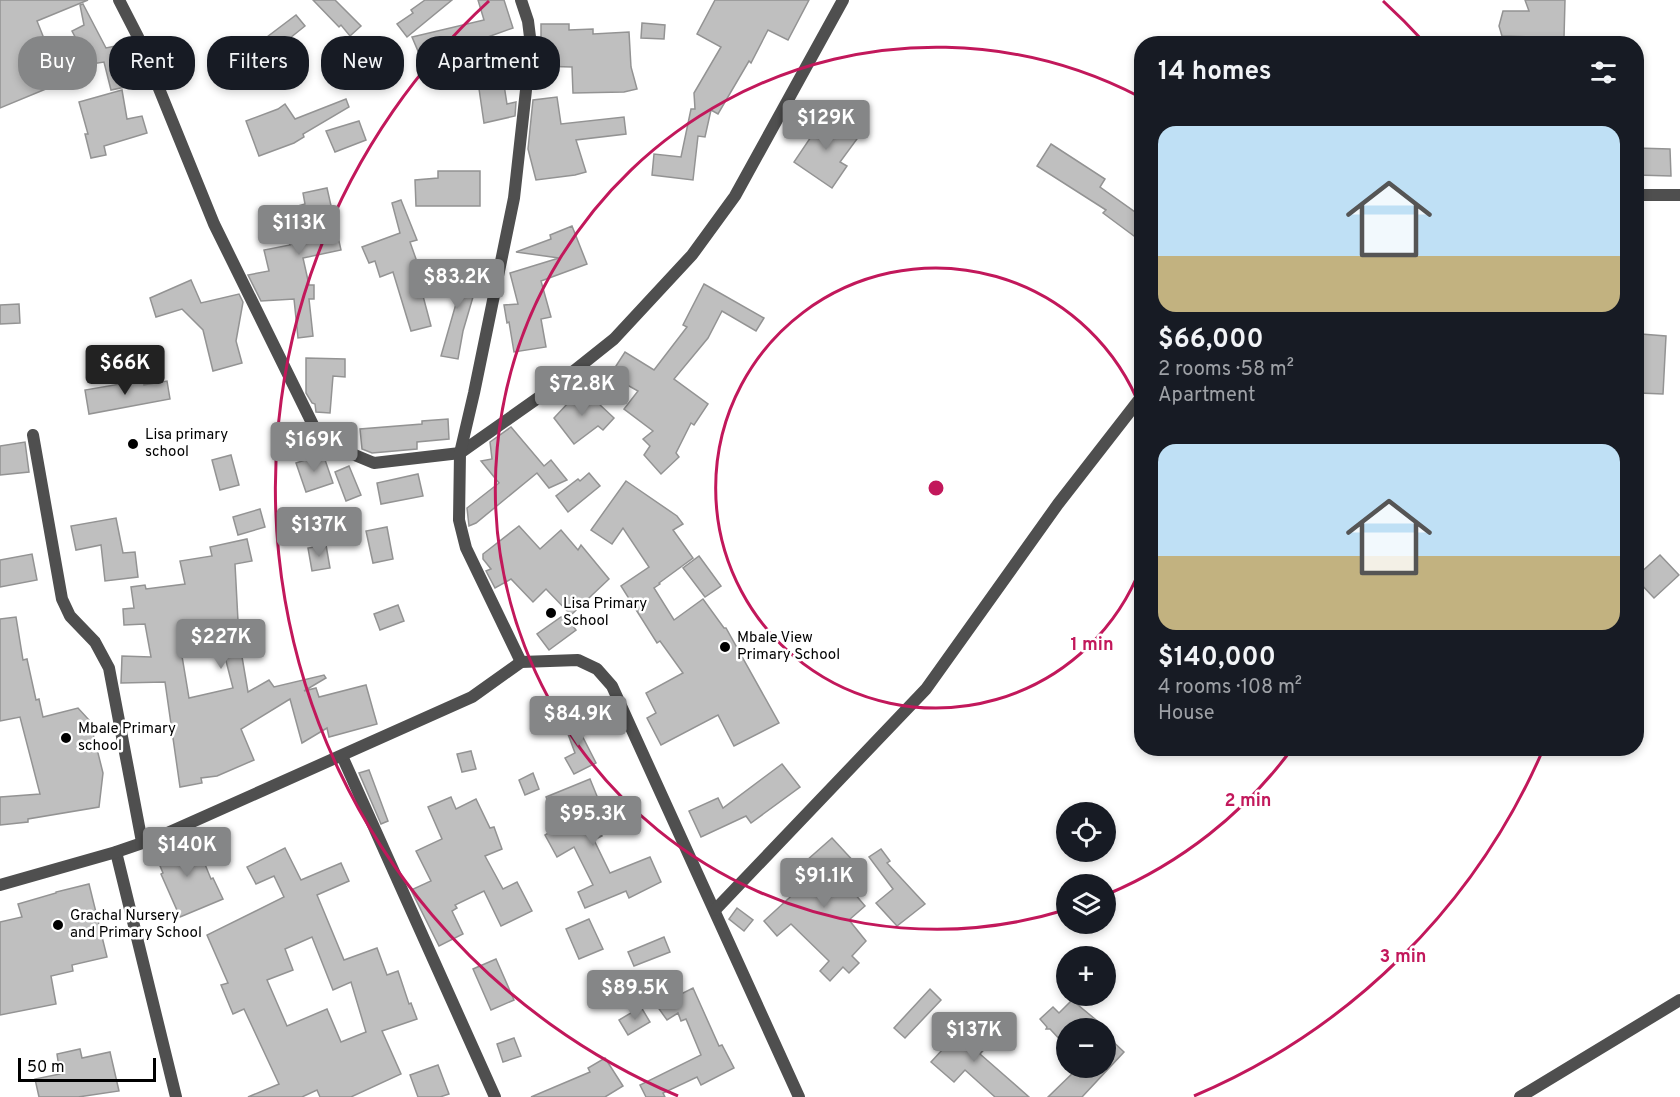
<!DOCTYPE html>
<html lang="en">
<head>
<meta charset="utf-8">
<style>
	:root { --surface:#171b24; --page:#242831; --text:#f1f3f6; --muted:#9ea1a6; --accent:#858687 }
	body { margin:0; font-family:Overpass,sans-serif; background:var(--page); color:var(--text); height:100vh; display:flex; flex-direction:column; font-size:22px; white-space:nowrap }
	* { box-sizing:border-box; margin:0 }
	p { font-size:20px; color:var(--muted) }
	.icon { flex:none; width:33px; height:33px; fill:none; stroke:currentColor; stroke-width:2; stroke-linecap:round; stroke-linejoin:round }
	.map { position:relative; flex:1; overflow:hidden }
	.drawer { position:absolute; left:1134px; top:36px; width:510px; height:720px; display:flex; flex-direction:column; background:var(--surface); border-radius:24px; box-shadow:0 3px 9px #0003 }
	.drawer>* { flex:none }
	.hud { position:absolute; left:18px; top:36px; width:570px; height:54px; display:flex; gap:12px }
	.controls { position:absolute; left:1056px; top:802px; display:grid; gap:12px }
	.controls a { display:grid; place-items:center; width:60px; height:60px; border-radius:50%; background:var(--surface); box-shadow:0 3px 9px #0003; font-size:30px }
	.scale { position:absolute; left:18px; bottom:15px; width:138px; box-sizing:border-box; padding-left:6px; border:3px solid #000; border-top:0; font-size:16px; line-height:21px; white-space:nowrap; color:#000; -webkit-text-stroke:4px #fff; paint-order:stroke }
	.price { position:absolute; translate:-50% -51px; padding:0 14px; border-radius:6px; background:var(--accent); color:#fff; font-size:20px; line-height:39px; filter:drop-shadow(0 2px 3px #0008) }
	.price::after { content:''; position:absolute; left:50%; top:36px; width:18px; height:14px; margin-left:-9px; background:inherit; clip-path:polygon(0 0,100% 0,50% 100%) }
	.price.active { background:#222; color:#fff }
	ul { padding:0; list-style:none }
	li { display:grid; align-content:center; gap:12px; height:318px; padding:0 24px }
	li span { display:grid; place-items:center; height:186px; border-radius:18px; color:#555 }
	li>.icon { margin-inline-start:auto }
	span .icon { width:108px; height:108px; fill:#fffc; stroke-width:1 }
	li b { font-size:26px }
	h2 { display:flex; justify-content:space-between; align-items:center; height:72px; padding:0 24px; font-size:26px }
	.chip { padding:0 21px; border-radius:24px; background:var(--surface); box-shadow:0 3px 9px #0003; font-size:21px; line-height:54px }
	.chip.active { background:var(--accent); color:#fff }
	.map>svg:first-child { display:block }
	.building { fill:#bfbfbf; stroke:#939393; stroke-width:1.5; fill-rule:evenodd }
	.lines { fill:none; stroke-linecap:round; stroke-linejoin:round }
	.minor { stroke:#4f4f4f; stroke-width:12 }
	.ring { fill:none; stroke:#c2185b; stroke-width:3 }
	.poi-dot { fill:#000; stroke:#fff; stroke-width:2 }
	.labels { text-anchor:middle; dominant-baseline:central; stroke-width:5; stroke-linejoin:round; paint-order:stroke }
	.poi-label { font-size:15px; fill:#000; stroke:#fff; text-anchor:start }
	.centre { fill:#c2185b; stroke:#fff; stroke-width:3 }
	.ring-label { font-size:18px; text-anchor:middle; font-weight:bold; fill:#c2185b; stroke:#fff; stroke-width:5; stroke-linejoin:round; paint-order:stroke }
</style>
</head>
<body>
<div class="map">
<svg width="1680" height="1097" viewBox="0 0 1680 1097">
	<rect width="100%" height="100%" fill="#fff"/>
	<g class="building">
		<polygon points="0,0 88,0 37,21 59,76 50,79 53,86 0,108"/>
		<polygon points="313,0 335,0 361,26 350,36 341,25 339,27"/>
		<polygon points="425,0 452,0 407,37 397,24 413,13 411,10"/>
		<polygon points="478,0 504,0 513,28 485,38 487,43 475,46 469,65 418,51 412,37 484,20"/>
		<polygon points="715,0 809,0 788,40 768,30 751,63 749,61 718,114 711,110 705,137 698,136 693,180 652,175 654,154 681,157 691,109 695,109 694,93 721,47 697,34"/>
		<polygon points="1525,0 1565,0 1564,38 1502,36 1499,26 1503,11 1529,11"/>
		<polygon points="83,4 106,48 126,44 135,85 111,90 104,62 72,67 70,53 88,51 87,45 81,48 72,31 84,25 80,5"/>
		<polygon points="296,15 305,26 275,50 263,40"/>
		<polygon points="642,23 665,25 664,39 641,38"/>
		<polygon points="541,24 569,24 569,30 593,29 593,34 629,32 631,67 637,89 624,92 573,93 572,67 537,66 538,37 541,37"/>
		<polygon points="502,72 507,104 516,102 515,116 484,123 477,75"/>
		<polygon points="122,90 127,119 142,116 147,133 104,146 106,155 91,158 85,134 88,134 79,102"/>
		<polygon points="557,97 561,124 624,117 626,134 576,140 586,172 575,175 536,180 528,149 533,100"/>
		<polygon points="346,99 349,107 303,134 304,137 294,143 259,156 246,121 278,109 285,104 295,119"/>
		<polygon points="823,113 857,139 840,162 847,166 832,188 794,162 815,131 811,128"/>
		<polygon points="359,121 366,140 335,152 326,131"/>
		<polygon points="1051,144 1105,179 1100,187 1142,217 1142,226 1134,236 1103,213 1106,210 1037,166"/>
		<polygon points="1636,148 1670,149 1671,176 1636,175"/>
		<polygon points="438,171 480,171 480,206 416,206 415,180 438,178"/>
		<polygon points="327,188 341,250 303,258 309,285 314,285 314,299 309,299 313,336 298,338 294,299 261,301 248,275 269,271 264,250 290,245 280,211 305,204 303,193"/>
		<polygon points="401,200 417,240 410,242 422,276 430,274 437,291 423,296 431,326 411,331 393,272 380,277 375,261 369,263 362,247 400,233 392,203"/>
		<polygon points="572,226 587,264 541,281 551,317 541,319 546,347 514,352 509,322 507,323 504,305 518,304 510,273 559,258 516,252 551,239 550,235"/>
		<polygon points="443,269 478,280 463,331 458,359 441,356 462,283 438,291"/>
		<polygon points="191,280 201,303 239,294 243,302 236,341 242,363 213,371 203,330 182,309 156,317 150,298"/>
		<polygon points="704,284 764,318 756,331 722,311 708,338 674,379 708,404 694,425 691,423 676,453 679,457 661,474 644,455 650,446 643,439 653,431 624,409 638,391 620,381 624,375 614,369 625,352 654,370 687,327 683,325"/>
		<polygon points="19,304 20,323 0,324 0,305"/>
		<polygon points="1641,334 1666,336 1663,394 1639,393"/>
		<polygon points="306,358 345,359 345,377 333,376 330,413 316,412 315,404 312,403 306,393"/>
		<polygon points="143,380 144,385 167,381 170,399 89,414 85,390"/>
		<polygon points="582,388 614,418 603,430 598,426 574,444 554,418"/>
		<polygon points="448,419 449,439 417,442 417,449 372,453 362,449 360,429 422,424 422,421"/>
		<polygon points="511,427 544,466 551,460 567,480 549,488 537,473 476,523 469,526 467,508 499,483 481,461 492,459 490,442"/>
		<polygon points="25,442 29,472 0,475 0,446"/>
		<polygon points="323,454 333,483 306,492 296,463"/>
		<polygon points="231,455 239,485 220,490 212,460"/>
		<polygon points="349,466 361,495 346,501 335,472"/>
		<polygon points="589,473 600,486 568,512 556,496 578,479 580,481"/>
		<polygon points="418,474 423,496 381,504 377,483"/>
		<polygon points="626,481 677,516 683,524 673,530 693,558 659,583 660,584 654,588 674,620 703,599 724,628 726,628 779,723 734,746 718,715 661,745 647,718 656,713 646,693 683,673 660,641 657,643 621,586 649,567 623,528 612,544 591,530"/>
		<polygon points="260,509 265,527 238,535 233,517"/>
		<polygon points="116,518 123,553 135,552 138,577 105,581 101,545 76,550 71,526"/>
		<polygon points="519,526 540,549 561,530 578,550 581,545 609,579 571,615 546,589 533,602 511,579 495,588 486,571 491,569 483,559 483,554"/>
		<polygon points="387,527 393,559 373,563 366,531"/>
		<path d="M 247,539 L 252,561 L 235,564 L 238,621 L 250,622 L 249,646 L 240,645 L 248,692 L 269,680 L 274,687 L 324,675 L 326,678 L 304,691 L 316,688 L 319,697 L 366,685 L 377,724 L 329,737 L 327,728 L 302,743 L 290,699 L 241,729 L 254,760 L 217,776 L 201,778 L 202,783 L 180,787 L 165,682 L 121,683 L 122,656 L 151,657 L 145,624 L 124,625 L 123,609 L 134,608 L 131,587 L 145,585 L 146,589 L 185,584 L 180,561 L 212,556 L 210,547 ZM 182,656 L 225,657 L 233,688 L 189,698 Z"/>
		<polygon points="326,545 330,568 312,571 308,548"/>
		<polygon points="32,554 37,580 0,587 0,560"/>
		<polygon points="1660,555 1679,575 1654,598 1638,581 1638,575"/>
		<polygon points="699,556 721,586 705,597 683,568"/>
		<polygon points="398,605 404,621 380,630 374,614"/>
		<polygon points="16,617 23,660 27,659 36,700 39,699 43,717 78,708 90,721 103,773 99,807 28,819 28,822 0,825 0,797 40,794 20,717 0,721 0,619"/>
		<polygon points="561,617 566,617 576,630 549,650 537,634"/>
		<polygon points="571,714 596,763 574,774 565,758 575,753 562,718"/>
		<polygon points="471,751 476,769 462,772 457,754"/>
		<polygon points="782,764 800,787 751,823 746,816 701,837 689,811 718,798 723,808"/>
		<polygon points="369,770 388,821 381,824 359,773"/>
		<polygon points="533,773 539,789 525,795 519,780"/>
		<polygon points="590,779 599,801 586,807 602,836 594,840 610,873 650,857 661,882 629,898 626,891 585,908 578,892 593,885 574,847 557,857 545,835 558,827 546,797"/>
		<polygon points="451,797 456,809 476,799 490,828 494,827 502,849 485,856 503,889 517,882 532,911 501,926 484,891 455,905 457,908 452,911 463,934 439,946 411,890 431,881 416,851 442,839 428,807"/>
		<polygon points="189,837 198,859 202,857 211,879 213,878 223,899 180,917 161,874 163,873 154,852"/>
		<polygon points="832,838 857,865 843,880 865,906 849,920 866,941 852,956 859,963 849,973 843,967 830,981 820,971 829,961 791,924 777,936 764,921 800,888 789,876"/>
		<path d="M 285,848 L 301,880 L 341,863 L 349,881 L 317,895 L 344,960 L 377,948 L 387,975 L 398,971 L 409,1004 L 411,1003 L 417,1019 L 382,1031 L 401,1074 L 351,1097 L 320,1097 L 317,1090 L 302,1097 L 248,1097 L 279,1084 L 244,1009 L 233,1014 L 221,985 L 228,983 L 207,935 L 284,897 L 274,876 L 256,884 L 247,867 ZM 312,937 L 333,990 L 351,982 L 366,1032 L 341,1042 L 327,1009 L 287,1026 L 267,980 L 293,970 L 285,949 Z"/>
		<polygon points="881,849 890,861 887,863 925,904 897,926 876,903 893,889 869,857"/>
		<polygon points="89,884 107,957 72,965 73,971 51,976 56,1004 0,1015 0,922 22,917 18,904 56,893 56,892"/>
		<polygon points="737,908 753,920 744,931 729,919"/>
		<polygon points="589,919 603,949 579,959 566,929"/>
		<polygon points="664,937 670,952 634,966 628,952"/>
		<polygon points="496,959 514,1000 491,1010 473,969"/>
		<polygon points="693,988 719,1046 722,1045 734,1068 701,1085 697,1077 663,1093 665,1097 646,1097 640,1085 701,1055 686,1019 681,1021 678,1013 667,1020 657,1006"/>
		<polygon points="930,989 941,1000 905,1038 894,1028"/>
		<polygon points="1072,1000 1107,1029 1066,1029 1066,1046 1050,1029 1046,1029 1047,1027 1040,1019 1053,1007 1059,1013"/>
		<polygon points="641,1007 650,1022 628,1035 619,1020"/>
		<polygon points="969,1021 992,1041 980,1054 1029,1097 995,1097 965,1070 954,1082 931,1062"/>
		<polygon points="1106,1035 1124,1052 1082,1097 1048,1097 1078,1068 1106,1068"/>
		<polygon points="514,1038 521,1056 503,1062 497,1044"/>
		<polygon points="80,1049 82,1058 110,1052 119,1091 78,1097 39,1097 35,1079 60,1074 57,1054"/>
		<polygon points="605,1058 623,1086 605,1097 531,1097 590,1072 588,1068"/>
		<polygon points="438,1065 449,1094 440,1097 418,1097 410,1075"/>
	</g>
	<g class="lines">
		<g class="minor">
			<polyline points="119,0 138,37 214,224 316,431 345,451 374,463 460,453 555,386 614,339 692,255 735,196 843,0"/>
			<polyline points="1636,195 1680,195"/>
			<polyline points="33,435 62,599 70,616 95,642 109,668 142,842"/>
			<polyline points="521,662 466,548 459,520 460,453 474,393 514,198 531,45 528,21 521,0"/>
			<polyline points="342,756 495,1097"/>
			<polyline points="116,852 176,1097"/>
			<polyline points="0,885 116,852 154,839 472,697 521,662 578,660 597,669 612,686 799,1097"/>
			<polyline points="715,910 926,689 1058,504 1142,396"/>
			<polyline points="1520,1097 1680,1000"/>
		</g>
	</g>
	<g class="ring">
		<path d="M1141 567A220 220 0 1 1 1141 409"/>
		<path d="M1291 750A441 441 0 0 1 1108 894M1065 910A441 441 0 1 1 1140 97"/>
		<path d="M1542 752A661 661 0 0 1 1194 1096M678 1096A661 661 0 0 1 489 1M1383 1A661 661 0 0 1 1423 41"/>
	</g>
	<g class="poi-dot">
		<circle cx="133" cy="444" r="6"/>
		<circle cx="551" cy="613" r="6"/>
		<circle cx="725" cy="647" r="6"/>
		<circle cx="66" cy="738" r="6"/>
		<circle cx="58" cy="925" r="6"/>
	</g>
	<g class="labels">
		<g class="poi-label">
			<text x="145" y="435">Lisa primary<tspan x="145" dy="17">school</tspan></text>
			<text x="563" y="604">Lisa Primary<tspan x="563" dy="17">School</tspan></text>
			<text x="737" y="638">Mbale View<tspan x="737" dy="17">Primary School</tspan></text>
			<text x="78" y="729">Mbale Primary<tspan x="78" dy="17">school</tspan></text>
			<text x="70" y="916">Grachal Nursery<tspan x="70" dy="17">and Primary School</tspan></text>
		</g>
	</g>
	<circle cx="936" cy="488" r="9" class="centre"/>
	<g class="ring-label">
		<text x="1092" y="650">1 min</text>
		<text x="1248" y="806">2 min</text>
		<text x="1403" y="962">3 min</text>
	</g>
</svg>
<div class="controls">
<a><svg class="icon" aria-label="locate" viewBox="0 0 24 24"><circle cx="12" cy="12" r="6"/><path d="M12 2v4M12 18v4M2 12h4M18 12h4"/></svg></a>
<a><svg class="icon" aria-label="layers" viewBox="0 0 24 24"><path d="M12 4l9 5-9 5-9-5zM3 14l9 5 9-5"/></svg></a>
<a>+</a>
<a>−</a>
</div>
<div class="scale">50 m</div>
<b class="price" style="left:826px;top:151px">$129K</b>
<b class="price" style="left:299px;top:256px">$113K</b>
<b class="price" style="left:457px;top:310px">$83.2K</b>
<b class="price active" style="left:125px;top:396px">$66K</b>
<b class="price" style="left:582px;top:417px">$72.8K</b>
<b class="price" style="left:314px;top:473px">$169K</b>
<b class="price" style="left:319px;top:558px">$137K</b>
<b class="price" style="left:221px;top:670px">$227K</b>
<b class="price" style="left:578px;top:747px">$84.9K</b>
<b class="price" style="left:593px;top:847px">$95.3K</b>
<b class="price" style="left:187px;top:878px">$140K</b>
<b class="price" style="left:824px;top:909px">$91.1K</b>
<b class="price" style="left:635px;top:1021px">$89.5K</b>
<b class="price" style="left:974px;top:1063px">$137K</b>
<div class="hud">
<a class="chip active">Buy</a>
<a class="chip">Rent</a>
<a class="chip">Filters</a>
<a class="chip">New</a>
<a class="chip">Apartment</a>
</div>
<section class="drawer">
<h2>14 homes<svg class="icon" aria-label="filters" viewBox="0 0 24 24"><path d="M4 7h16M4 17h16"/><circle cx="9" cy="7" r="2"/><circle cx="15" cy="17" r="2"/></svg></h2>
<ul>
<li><span style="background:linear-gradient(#bfe0f5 70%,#c2b280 0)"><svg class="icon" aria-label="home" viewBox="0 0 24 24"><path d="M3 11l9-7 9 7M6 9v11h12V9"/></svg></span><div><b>$66,000</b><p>2 rooms · 58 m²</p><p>Apartment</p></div></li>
<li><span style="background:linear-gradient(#bfe0f5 60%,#c2b280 0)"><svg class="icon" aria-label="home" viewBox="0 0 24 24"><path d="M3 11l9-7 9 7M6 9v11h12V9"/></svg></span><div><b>$140,000</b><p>4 rooms · 108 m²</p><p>House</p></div></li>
</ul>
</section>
</div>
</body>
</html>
